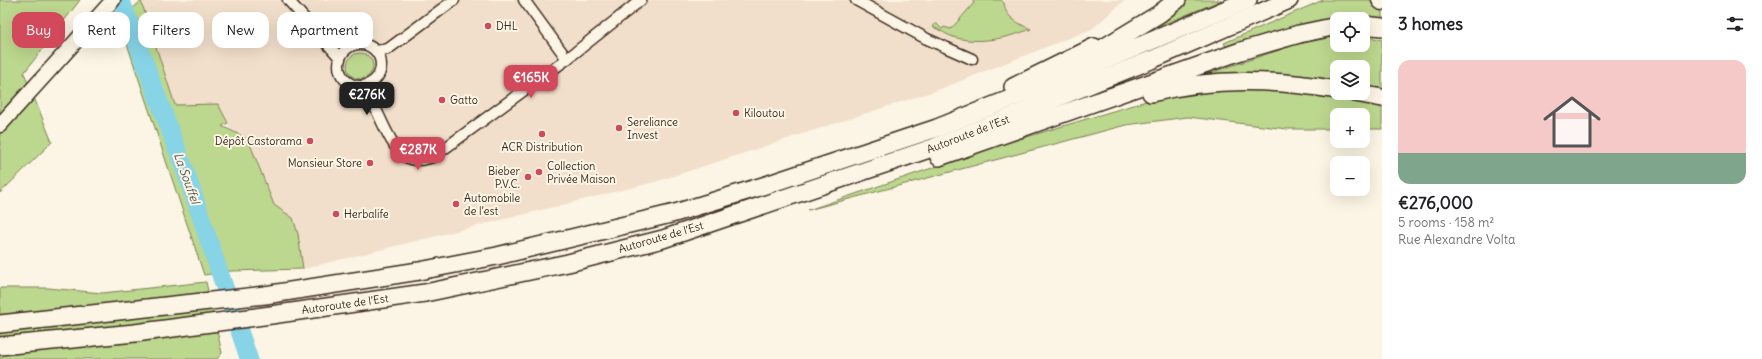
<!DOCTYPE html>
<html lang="en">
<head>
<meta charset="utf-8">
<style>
	:root { --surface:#fff; --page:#f6f6f6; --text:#202124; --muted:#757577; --line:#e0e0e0; --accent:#d1495b }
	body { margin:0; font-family:Delius,sans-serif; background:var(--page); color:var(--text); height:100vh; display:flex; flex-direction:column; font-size:15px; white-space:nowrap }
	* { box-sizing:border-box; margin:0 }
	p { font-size:13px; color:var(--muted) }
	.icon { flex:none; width:22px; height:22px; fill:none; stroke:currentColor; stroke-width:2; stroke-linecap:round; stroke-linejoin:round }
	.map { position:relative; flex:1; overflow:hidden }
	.sheet { display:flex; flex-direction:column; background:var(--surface); width:380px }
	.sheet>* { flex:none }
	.banner { position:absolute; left:12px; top:12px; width:380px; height:36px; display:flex; gap:8px }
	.controls { position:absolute; left:1330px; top:12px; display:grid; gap:8px }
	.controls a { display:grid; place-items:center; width:40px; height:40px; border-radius:8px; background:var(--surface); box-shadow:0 4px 16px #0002; font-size:20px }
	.price { position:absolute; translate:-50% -34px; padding:0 9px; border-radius:8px; background:var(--accent); color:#fff; font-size:13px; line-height:26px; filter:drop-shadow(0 1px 2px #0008) }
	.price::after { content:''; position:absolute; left:50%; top:24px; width:12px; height:9px; margin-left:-6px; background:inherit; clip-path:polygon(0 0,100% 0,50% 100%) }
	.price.selected { background:#222; color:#fff }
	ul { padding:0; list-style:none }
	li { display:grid; align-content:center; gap:8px; height:212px; padding:0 16px }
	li+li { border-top:1px solid var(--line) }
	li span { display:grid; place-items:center; height:124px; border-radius:12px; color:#555 }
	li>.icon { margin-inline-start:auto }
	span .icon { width:72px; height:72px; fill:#fffc; stroke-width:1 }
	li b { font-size:17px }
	h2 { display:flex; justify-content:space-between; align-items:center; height:48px; padding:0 16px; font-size:17px }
	.tag { padding:0 14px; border-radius:12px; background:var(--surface); box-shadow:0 4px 16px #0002; font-size:14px; line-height:36px }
	.tag.selected { background:var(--accent); color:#fff }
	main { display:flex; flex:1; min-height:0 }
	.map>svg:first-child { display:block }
	.built { fill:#f2dfcb }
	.green { fill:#bcd78e; stroke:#7c8056 }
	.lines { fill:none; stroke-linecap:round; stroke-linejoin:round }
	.river { stroke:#87d4e7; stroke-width:18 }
	.minor-casing { stroke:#3b2a1e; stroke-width:13 }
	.secondary-casing { stroke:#3b2a1e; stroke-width:17 }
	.primary-casing { stroke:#3b2a1e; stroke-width:19 }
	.trunk-casing { stroke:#3b2a1e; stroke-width:20 }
	.minor { stroke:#fcf5e5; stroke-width:10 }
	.secondary { stroke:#fcf5e5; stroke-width:14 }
	.primary { stroke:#fcf5e5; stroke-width:16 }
	.trunk { stroke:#fcf5e5; stroke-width:17 }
	.poi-dot { fill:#d1495b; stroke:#fcf5e5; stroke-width:1.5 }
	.labels { text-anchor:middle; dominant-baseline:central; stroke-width:4; stroke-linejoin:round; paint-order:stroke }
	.poi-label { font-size:11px; fill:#3b2a1e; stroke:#fcf5e5; text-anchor:start }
	.street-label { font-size:11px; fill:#3b2a1e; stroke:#fcf5e5 }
	.water-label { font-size:12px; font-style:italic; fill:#4e5450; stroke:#fcf5e5 }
</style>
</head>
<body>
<main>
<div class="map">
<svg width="1382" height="359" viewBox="0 0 1382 359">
	<rect width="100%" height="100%" fill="#fcf5e5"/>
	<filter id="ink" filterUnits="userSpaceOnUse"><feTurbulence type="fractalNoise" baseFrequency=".025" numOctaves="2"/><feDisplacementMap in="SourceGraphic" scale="8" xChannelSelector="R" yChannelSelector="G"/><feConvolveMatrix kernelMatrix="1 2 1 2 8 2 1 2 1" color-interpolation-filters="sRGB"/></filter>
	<g filter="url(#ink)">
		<polygon class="built" points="140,0 1125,0 1092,29 938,90 655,182 303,269 218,105 175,105"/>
		<g class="green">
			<polygon points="0,0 80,0 24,73 52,142 0,193"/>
			<path d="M 972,0 L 1001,0 C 1006,4 1004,6 1006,11 C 1011,20 1023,26 1031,29 C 1007,38 979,45 953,37 C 947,35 940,30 933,27 L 936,23 L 942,29 L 944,27 L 951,29 L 974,3 Z"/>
			<polygon points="1185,0 1222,0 1145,32"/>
			<polygon points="1323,0 1372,0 1382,12 1382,19 1337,19 1227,49 1224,43"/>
			<polygon points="141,1 175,105 218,104 228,123 222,126 248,139 274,205 293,218 298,234 303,269 231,271 204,275 119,20"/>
			<polygon points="1363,35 1382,40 1382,92 1363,88 1363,67 1337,67 1337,83 1198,77 1294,45 1337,36 1337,45 1363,45"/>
			<circle cx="360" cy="66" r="13"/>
			<polygon points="1232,89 1276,90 1382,105 1382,129 1363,129 1363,115 1337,115 1337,129 1287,129 1188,117 1126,125 808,210 997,146 1166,95"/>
			<polygon points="206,282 222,353 217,359 0,359 0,288 48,288 102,293"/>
		</g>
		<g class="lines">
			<polyline class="river" points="118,0 124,8 187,176 249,359"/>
			<g class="minor-casing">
				<g id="minor">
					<polyline points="288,0 340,58"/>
					<polyline points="524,0 567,59"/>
					<polyline points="856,0 927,39 972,59"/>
					<circle cx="360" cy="65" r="21"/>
					<polyline points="376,51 388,49 454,0"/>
					<path d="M 361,86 C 364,91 369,95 372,101 C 380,116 392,151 408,158 C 416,162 425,159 433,157 L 567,59 L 641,0"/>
				</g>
			</g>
			<g class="secondary-casing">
				<polyline id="secondary" points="0,125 113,0"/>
			</g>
			<g class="primary-casing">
				<polyline id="primary" points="1380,0 1382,2"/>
			</g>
			<g class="trunk-casing">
				<g id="trunk">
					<polyline points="1363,25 1382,27"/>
					<polyline points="1085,59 1159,14 1177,0"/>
					<polyline points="1013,87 1094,47"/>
					<path d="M 1151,93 C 1212,77 1275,79 1337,90"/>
					<polyline points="1355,93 1382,98"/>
					<polyline points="939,157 1241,51 1299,34 1337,26"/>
					<polyline points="0,324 265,295 419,271 497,256 675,213 769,184 937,128 1085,69 1248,0"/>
					<polyline points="0,346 135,333 271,315 425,293 568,263 663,239 935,147 1151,60 1289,0"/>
				</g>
			</g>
			<use href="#minor" class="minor"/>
			<use href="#secondary" class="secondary"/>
			<use href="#primary" class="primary"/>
			<use href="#trunk" class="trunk"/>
		</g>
	</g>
	<g class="poi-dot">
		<circle cx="488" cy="26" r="4"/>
		<circle cx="442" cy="100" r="4"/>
		<circle cx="736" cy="113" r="4"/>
		<circle cx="619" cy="128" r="4"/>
		<circle cx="542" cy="134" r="4"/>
		<circle cx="310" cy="141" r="4"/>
		<circle cx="370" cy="163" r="4"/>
		<circle cx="539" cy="172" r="4"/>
		<circle cx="528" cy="177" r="4"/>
		<circle cx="456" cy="204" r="4"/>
		<circle cx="336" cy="214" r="4"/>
	</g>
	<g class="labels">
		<g class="poi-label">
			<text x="496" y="26">DHL</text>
			<text x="450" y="100">Gatto</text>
			<text x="744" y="113">Kiloutou</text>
			<text x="627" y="122">Sereliance<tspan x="627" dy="13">Invest</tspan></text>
			<text x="302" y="141" text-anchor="end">Dépôt Castorama</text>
			<text x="542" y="147" text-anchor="middle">ACR Distribution</text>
			<text x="362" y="163" text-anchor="end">Monsieur Store</text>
			<text x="547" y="166">Collection<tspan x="547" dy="13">Privée Maison</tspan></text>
			<text x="520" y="171" text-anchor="end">Bieber<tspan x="520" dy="13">P.V.C.</tspan></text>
			<text x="464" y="198">Automobile<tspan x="464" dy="13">de l’est</tspan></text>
			<text x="344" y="214">Herbalife</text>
		</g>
		<g class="street-label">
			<text transform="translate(968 134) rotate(-21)">Autoroute de l’Est</text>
			<text transform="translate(661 237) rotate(-16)">Autoroute de l’Est</text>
			<text transform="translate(345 304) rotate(-8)">Autoroute de l’Est</text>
		</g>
		<g class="water-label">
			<text transform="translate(187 178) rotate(70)">La Souffel</text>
		</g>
	</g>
</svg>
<div class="controls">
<a><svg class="icon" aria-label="locate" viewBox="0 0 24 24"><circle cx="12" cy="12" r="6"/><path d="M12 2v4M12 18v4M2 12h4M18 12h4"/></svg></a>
<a><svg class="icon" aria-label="layers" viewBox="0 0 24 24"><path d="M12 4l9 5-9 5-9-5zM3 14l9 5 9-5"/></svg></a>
<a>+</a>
<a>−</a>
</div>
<b class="price" style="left:531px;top:99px">€165K</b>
<b class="price selected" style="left:367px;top:116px">€276K</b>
<b class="price" style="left:418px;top:171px">€287K</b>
<div class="banner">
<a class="tag selected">Buy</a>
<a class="tag">Rent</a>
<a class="tag">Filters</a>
<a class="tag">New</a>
<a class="tag">Apartment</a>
</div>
</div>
<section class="sheet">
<h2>3 homes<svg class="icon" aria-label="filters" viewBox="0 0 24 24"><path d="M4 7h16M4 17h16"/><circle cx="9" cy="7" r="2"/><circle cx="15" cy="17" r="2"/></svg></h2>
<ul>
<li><span style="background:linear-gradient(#f6c9c9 75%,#7fa58c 0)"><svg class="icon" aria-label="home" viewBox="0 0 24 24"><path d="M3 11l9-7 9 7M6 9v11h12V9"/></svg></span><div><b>€276,000</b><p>5 rooms · 158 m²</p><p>Rue Alexandre Volta</p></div></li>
</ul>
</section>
</main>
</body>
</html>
